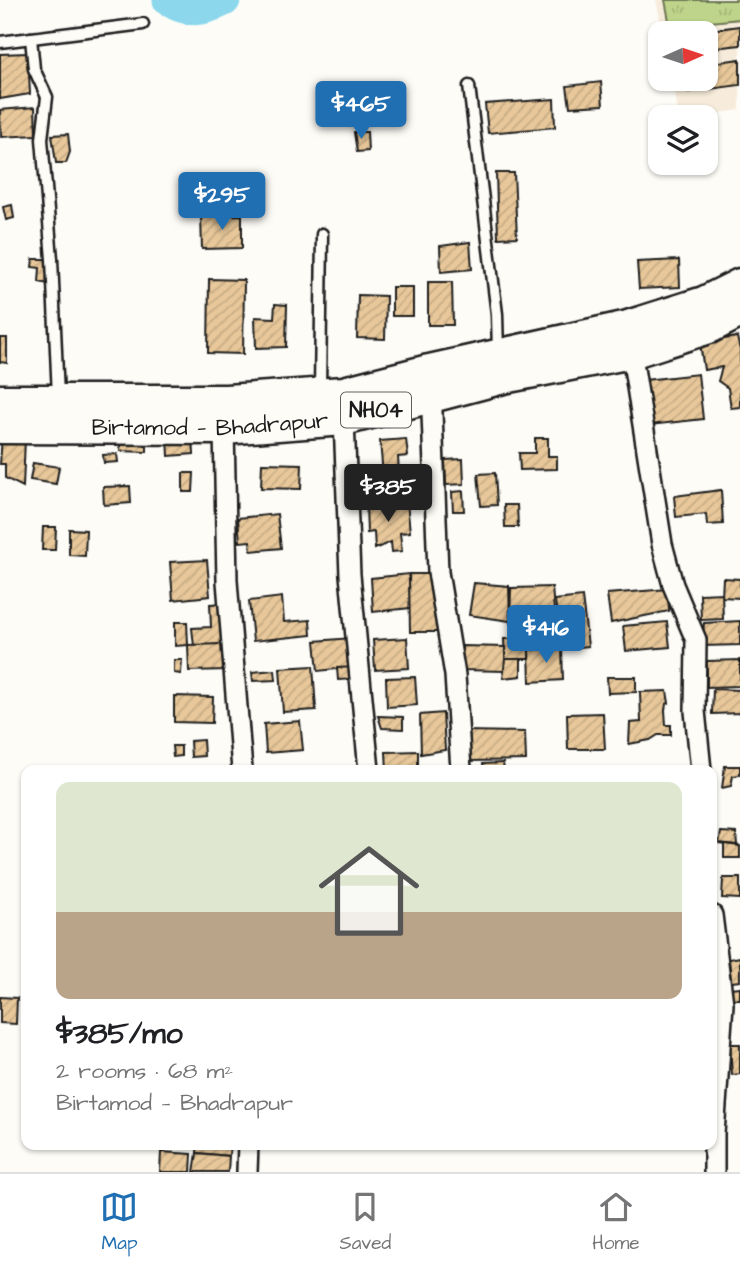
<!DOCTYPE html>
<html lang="en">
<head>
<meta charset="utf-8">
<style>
	:root { --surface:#fff; --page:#f2f2f2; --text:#202124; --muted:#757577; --line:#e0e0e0; --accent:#1f6fb2 }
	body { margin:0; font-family:"Architects Daughter",sans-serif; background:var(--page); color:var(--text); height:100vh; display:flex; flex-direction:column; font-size:26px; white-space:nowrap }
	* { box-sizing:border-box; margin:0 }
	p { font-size:23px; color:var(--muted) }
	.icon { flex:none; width:38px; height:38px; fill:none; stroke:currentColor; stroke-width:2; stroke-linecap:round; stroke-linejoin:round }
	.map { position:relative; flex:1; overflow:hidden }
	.drawer { position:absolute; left:21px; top:765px; width:696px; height:385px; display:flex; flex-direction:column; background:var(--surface); border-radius:14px; box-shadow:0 2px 5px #0004 }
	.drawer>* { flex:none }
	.needle { width:46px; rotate:87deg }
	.fabs { position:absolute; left:648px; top:21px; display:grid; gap:14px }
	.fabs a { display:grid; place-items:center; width:70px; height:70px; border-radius:14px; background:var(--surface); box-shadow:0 2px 5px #0004; font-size:35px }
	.price { position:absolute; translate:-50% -60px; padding:0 16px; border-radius:7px; background:var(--accent); color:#fff; font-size:23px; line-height:46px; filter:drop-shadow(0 2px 4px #0008) }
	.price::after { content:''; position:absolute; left:50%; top:42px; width:21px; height:16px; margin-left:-10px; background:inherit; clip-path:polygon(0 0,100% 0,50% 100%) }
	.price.on { background:#222; color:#fff }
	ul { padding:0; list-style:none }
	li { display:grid; align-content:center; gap:14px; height:371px; padding:0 35px }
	li span { display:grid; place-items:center; height:217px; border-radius:14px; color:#555 }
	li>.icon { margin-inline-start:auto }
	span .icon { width:126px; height:126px; fill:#fffc; stroke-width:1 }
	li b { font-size:30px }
	.menu { display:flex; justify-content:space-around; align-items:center; height:98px; border-top:2px solid var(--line); background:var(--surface); font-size:19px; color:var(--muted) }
	.menu a { display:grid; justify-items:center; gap:4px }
	.menu .on { color:var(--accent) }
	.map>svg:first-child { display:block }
	.built { fill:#f7ecdb }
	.park { fill:url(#park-tufts); stroke:#6d7853; stroke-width:2 }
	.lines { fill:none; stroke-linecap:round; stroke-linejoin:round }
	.river { stroke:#8cd7ec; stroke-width:33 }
	.building { fill:url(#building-hatch); stroke:#1c1c1c; stroke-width:2 }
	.lane-casing { stroke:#1c1c1c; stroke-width:15 }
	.street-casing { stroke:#1c1c1c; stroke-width:24 }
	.primary-casing { stroke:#1c1c1c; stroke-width:37 }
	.lane { stroke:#fdfcf7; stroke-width:10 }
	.street { stroke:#fdfcf7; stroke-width:19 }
	.primary { stroke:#fdfcf7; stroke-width:32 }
	.labels { text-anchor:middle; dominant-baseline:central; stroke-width:6; stroke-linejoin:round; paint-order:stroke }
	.shield { fill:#fdfcf7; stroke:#605f5e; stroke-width:2 }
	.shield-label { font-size:21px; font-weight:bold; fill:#1c1c1c }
	.street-label { font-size:23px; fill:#1c1c1c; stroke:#fdfcf7 }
</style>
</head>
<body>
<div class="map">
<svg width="740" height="1172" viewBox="0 0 740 1172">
	<defs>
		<pattern id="park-tufts" width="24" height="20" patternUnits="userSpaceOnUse" patternTransform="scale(1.75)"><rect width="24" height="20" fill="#bed48a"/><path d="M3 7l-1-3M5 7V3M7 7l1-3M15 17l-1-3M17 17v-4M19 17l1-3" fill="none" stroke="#a3b576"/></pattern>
		<pattern id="building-hatch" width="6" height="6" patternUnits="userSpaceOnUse" patternTransform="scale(1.75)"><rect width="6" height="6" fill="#e8c89a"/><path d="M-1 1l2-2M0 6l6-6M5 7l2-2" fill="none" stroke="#c6ab84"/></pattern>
	</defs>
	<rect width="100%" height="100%" fill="#fdfcf7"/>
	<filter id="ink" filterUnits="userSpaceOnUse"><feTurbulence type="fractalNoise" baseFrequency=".0143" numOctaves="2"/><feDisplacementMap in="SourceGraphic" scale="14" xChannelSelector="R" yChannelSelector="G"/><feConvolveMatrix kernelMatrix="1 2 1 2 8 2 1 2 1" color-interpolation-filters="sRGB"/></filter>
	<g filter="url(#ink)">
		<polygon class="built" points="656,0 740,0 740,110 694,117 679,117 672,79 705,79 705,33 663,33"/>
		<polygon class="park" points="665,0 740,0 740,19 670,26"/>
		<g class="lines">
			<path class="river" d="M 169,0 C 189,13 204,10 224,0"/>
		</g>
		<g class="building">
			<polygon points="740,26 740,45 705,49 705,33 688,33"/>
			<polygon points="28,53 30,94 0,99 0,54"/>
			<polygon points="740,59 740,85 688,92 686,79 705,79 705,64"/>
			<polygon points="601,82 603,105 570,107 567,86"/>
			<polygon points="554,99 555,127 488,133 485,104"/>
			<polygon points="35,107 36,135 1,137 0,110"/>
			<polygon points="354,132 367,132 368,151 357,152"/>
			<polygon points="68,134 70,152 66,163 56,163 52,135"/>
			<polygon points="496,173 514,173 517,237 498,238"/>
			<polygon points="12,205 14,218 6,220 3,207"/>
			<polygon points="242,215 242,248 202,249 201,216"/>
			<polygon points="470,242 472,269 441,272 440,246"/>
			<polygon points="33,259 48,259 48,284 39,282 40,268 32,267"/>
			<polygon points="679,260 680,287 639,289 637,262"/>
			<polygon points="209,279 244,280 243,354 208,353"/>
			<polygon points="428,282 452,282 453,325 428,325"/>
			<rect x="392" y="287" width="21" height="29"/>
			<polygon points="358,295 386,296 385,339 357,338"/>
			<polygon points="275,304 287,305 286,347 256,348 255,317 274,318"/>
			<polygon points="737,337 740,350 740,407 731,408 728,388 718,381 722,367 704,370 700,343"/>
			<polygon points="0,338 7,338 7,363 0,362"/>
			<polygon points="698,374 703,419 650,425 645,380"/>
			<polygon points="121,430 147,431 147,452 120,451"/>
			<polygon points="193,436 194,454 169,456 168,438"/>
			<polygon points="2,437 25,438 23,487 5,478 5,464 0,464"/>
			<polygon points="535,438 548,438 548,456 557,456 557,469 520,470 519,453 535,453"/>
			<polygon points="406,439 408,456 398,457 400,486 384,487 380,441"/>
			<polygon points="117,454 118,462 104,463 103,455"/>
			<polygon points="463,459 464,484 446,485 445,460"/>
			<polygon points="33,463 59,467 56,484 30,480"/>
			<polygon points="262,463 302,464 301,489 261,488"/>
			<polygon points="183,473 194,473 193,492 183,492"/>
			<polygon points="495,473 497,505 481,506 478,474"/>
			<polygon points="130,486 131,503 104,505 103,487"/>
			<polygon points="721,490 723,524 707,525 706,514 676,517 674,496"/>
			<polygon points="463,491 464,511 453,511 452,492"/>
			<polygon points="407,502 410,532 400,533 402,551 392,552 391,542 375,549 374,532 367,533 366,505"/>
			<polygon points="504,505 517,505 518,527 505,527"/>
			<polygon points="277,514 281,548 251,551 250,541 240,542 238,518"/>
			<polygon points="43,527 56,527 55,550 42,550"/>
			<polygon points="69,529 86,530 85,556 69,555"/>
			<polygon points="207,560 210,596 173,600 170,562"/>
			<polygon points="409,574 410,608 373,612 371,578"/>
			<polygon points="409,574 439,574 439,632 410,632"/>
			<polygon points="723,578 740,579 740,598 722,597"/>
			<polygon points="474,583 509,586 510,621 469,615"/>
			<polygon points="552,587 555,623 510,623 511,588"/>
			<polygon points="668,589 669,611 611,623 607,594"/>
			<polygon points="722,593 723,619 701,620 700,594"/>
			<polygon points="282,597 284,622 310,620 311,635 253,641 249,601"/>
			<polygon points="582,597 588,646 561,649 555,600"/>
			<polygon points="224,603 226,644 194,646 192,628 211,627 210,604"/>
			<polygon points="740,621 740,645 702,646 704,623"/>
			<polygon points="175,622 187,622 188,645 175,646"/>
			<polygon points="667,622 670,647 626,651 623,626"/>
			<polygon points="352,638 355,667 318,671 315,641"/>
			<polygon points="407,638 409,668 375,670 373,640"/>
			<polygon points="530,638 529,659 505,659 504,639"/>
			<polygon points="226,644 227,670 189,671 188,645"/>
			<polygon points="462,646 505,647 505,671 462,670"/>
			<polygon points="562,648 563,680 530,682 529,650"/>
			<polygon points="505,659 521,659 521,676 503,678"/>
			<polygon points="174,660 182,660 181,674 174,673"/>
			<polygon points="740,660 740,686 707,687 707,661"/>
			<polygon points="313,666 316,710 283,712 280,668"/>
			<polygon points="355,667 356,679 338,680 337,668"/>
			<polygon points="275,670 276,680 253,681 252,672"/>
			<polygon points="415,677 417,705 387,707 386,678"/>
			<polygon points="607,677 636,677 636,692 608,693"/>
			<polygon points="713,689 740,690 740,713 712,714"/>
			<polygon points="667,691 669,703 666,704 665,710 666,725 671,725 671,735 658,735 650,740 629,744 630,723 641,722 640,692"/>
			<polygon points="174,696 213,697 212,723 174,722"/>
			<polygon points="443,713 445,750 421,754 420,715"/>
			<polygon points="603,713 605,749 568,749 567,714"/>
			<polygon points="378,716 403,717 403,729 382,728"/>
			<polygon points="300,721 303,750 266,753 264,724"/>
			<polygon points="466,731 525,732 526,760 468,761"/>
			<polygon points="203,740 204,756 191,757 190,741"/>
			<polygon points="172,746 181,746 181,756 173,757"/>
			<polygon points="418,751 418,770 387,770 386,752"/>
			<polygon points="503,763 504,770 484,770 483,764"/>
			<polygon points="725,766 740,766 740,775 733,776 731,786 722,788"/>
			<polygon points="721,832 736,833 737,845 719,843"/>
			<polygon points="724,844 740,846 740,858 724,858"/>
			<polygon points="723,878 740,878 740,899 722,898"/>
			<polygon points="740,957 740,981 731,982 729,959"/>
			<polygon points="740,987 740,999 730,999 729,988"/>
			<polygon points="0,997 17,998 16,1024 0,1023"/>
			<polygon points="730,1044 740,1044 740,1074 732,1075"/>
			<polygon points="198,1144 230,1144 229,1156 197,1153"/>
			<polygon points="161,1152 192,1154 191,1172 160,1172"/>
			<polygon points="197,1153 229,1156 228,1172 194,1172"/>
		</g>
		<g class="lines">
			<g class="lane-casing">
				<g id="lane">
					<polyline points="31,38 34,69 47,97 42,139 52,259 58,397"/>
					<polyline points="0,42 143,24"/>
					<polyline points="469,86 497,314 498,353"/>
					<polyline points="320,391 322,234"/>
				</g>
			</g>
			<g class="street-casing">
				<g id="street">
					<polyline points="630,343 662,544 673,585 696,640 695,711 701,770"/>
					<polyline points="431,386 438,572 455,675 461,770"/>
					<polyline points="344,419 350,575 369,770"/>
					<polyline points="224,428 227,581 242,770"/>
					<polyline points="712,915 723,1004 714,1134 714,1172"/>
					<polyline points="247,1172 248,1144"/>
				</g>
			</g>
			<g class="primary-casing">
				<g id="primary">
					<polyline points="0,401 226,401 344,393 429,371 628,327 704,303 740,285"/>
					<path id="s1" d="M 0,427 L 224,428 L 344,419 L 503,377 L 631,352 L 709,327 L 740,311"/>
				</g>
			</g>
			<use href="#lane" class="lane"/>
			<use href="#street" class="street"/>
			<use href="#primary" class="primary"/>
		</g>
	</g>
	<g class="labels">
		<rect class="shield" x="341" y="392.5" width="70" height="35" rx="5"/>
		<g class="shield-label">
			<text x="376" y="410">NH04</text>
		</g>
		<g class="street-label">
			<text stroke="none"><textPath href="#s1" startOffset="210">Birtamod — Bhadrapur</textPath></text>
		</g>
	</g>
</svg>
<div class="fabs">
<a><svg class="needle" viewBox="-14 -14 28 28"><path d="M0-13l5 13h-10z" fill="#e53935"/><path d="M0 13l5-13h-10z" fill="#757577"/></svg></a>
<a><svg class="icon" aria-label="layers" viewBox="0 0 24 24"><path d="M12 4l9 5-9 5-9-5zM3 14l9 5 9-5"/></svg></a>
</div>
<b class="price" style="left:361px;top:141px">$465</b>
<b class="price" style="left:222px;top:232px">$295</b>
<b class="price on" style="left:388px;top:524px">$385</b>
<b class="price" style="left:546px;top:665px">$416</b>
<section class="drawer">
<ul>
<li><span style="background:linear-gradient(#dfe7d0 60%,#b9a48a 0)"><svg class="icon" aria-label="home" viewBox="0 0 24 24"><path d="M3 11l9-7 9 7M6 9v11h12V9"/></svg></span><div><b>$385/mo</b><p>2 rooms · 68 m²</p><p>Birtamod — Bhadrapur</p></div></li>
</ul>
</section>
</div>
<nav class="menu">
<a class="on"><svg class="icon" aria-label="map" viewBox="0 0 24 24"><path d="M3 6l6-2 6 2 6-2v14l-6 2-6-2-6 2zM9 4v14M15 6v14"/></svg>Map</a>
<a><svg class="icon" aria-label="saved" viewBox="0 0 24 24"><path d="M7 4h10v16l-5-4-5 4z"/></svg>Saved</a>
<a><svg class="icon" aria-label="home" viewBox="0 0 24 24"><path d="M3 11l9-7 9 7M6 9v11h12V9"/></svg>Home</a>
</nav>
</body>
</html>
